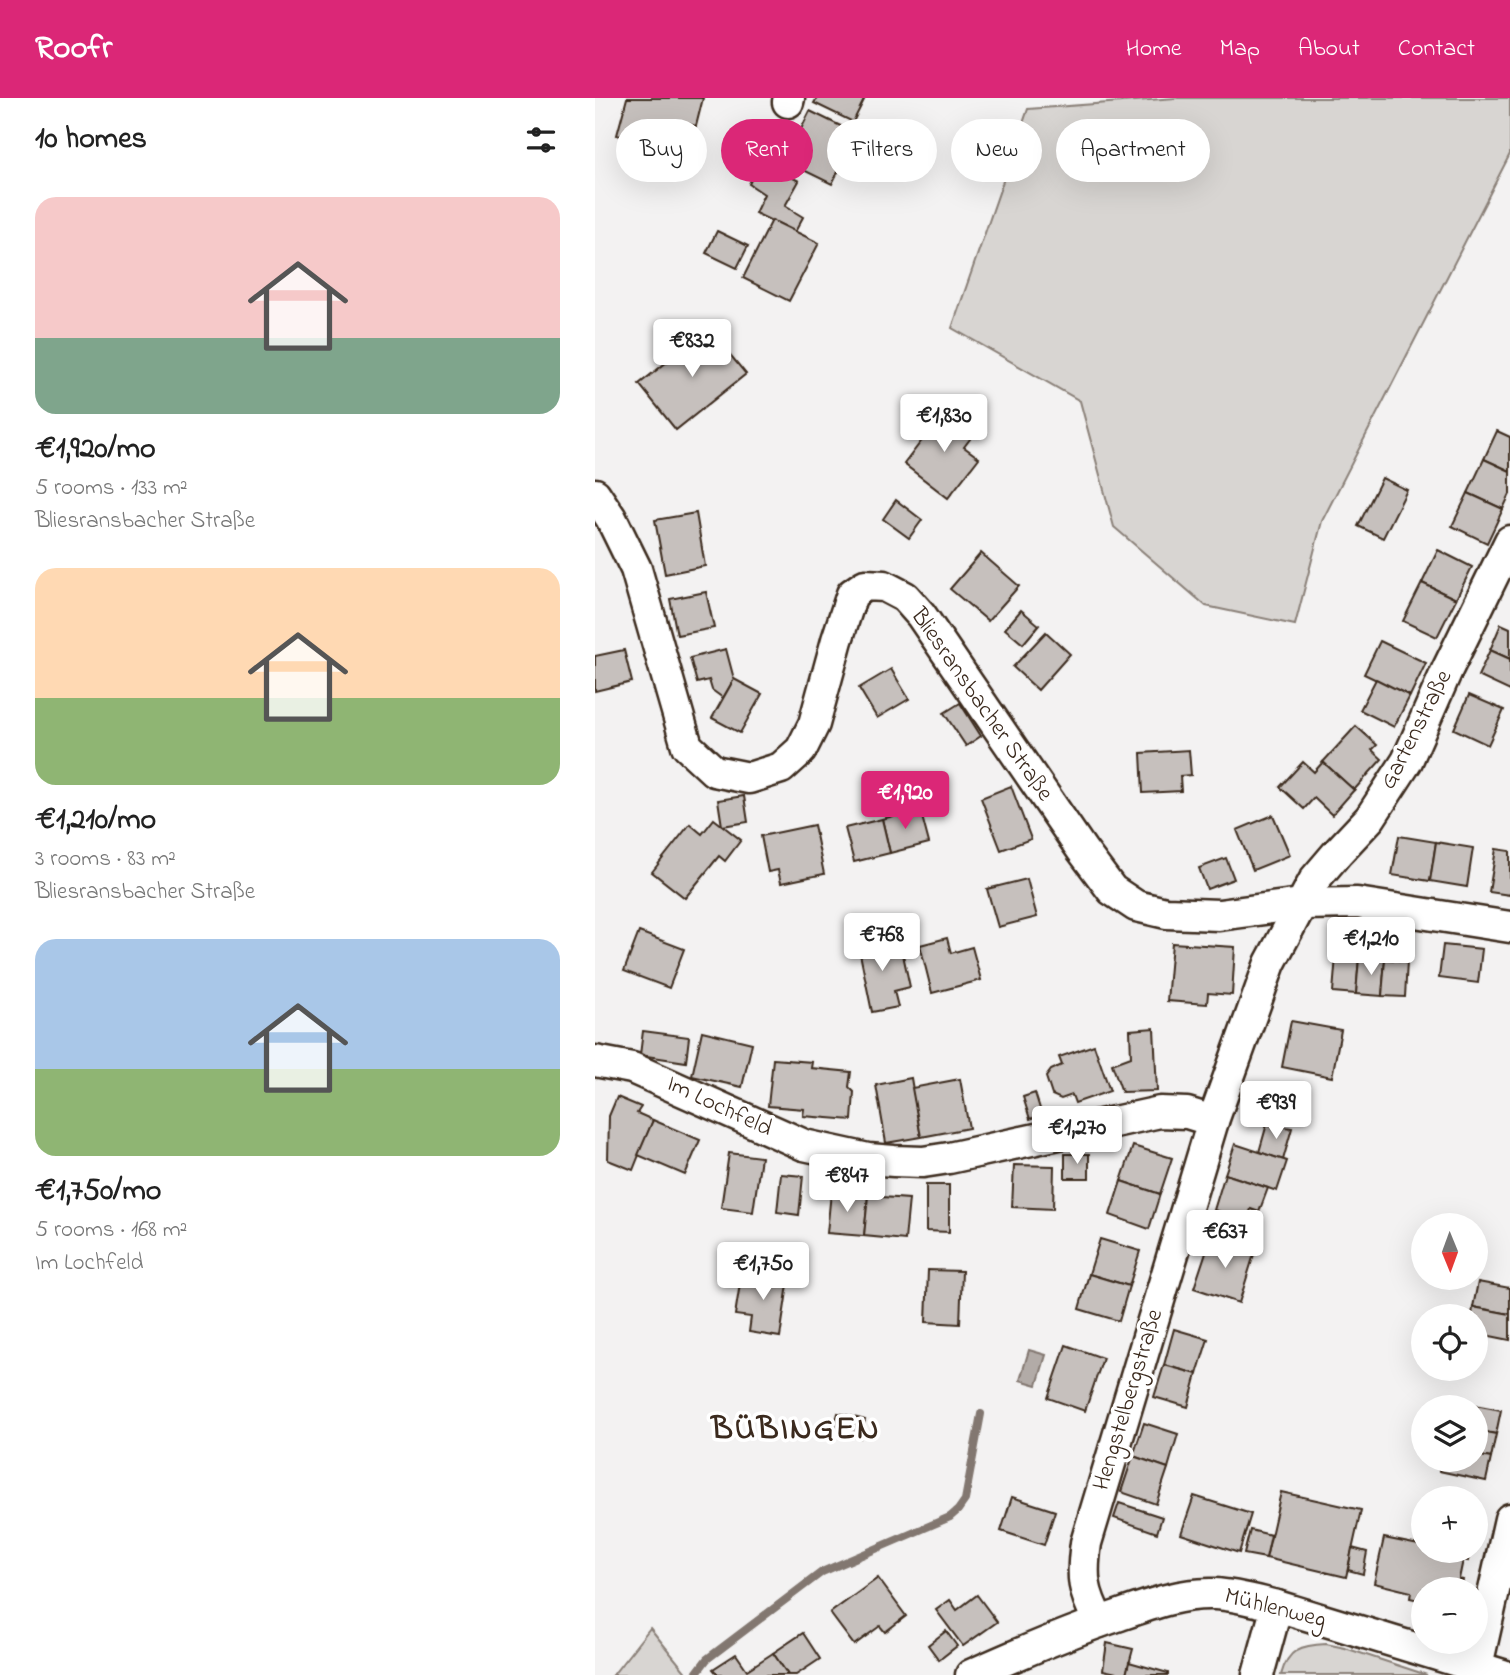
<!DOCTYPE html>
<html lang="en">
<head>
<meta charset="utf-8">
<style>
	:root { --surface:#fff; --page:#f6f6f6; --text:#222; --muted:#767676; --accent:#db2777 }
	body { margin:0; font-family:"Indie Flower",sans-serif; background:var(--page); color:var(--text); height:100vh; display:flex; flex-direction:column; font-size:26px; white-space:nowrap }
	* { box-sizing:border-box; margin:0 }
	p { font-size:23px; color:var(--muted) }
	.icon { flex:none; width:38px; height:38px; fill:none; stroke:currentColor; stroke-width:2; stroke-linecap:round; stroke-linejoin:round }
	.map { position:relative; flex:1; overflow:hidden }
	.panel { display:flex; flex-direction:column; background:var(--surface); width:595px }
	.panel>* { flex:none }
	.banner { position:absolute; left:21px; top:21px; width:665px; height:63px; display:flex; gap:14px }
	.needle { width:46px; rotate:179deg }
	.buttons { position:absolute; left:816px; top:1115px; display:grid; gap:14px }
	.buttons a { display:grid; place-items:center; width:77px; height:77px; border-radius:50%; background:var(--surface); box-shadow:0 7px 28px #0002; font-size:35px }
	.price { position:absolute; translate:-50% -60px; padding:0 16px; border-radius:7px; background:#fff; color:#222; font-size:23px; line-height:46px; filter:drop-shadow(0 2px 4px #0008) }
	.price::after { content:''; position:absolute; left:50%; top:42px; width:21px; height:16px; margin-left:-10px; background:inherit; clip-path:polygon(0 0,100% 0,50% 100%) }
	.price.active { background:var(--accent); color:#fff }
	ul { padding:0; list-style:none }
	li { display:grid; align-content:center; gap:14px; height:371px; padding:0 35px }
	li span { display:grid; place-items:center; height:217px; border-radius:21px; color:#555 }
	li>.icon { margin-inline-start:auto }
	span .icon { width:126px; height:126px; fill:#fffc; stroke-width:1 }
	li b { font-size:30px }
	h2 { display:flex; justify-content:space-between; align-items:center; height:84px; padding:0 35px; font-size:30px }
	.pill { padding:0 24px; border-radius:32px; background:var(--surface); box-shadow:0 7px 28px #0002; font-size:24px; line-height:63px }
	.pill.active { background:var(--accent); color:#fff }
	header { display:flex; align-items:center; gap:42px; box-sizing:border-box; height:98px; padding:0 35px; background:var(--accent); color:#fff }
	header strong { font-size:33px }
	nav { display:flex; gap:38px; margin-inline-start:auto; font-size:24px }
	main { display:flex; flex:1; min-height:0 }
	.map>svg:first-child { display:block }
	.green { fill:#d8d5d2; stroke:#8a8078; stroke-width:2 }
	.water { fill:#b2aba7; stroke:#827770; stroke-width:2 }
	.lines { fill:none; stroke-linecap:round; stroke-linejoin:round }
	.stream { stroke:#827770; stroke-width:8 }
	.building { fill:#c6c0bd; stroke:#3b2a1e; stroke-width:2 }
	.minor-casing { stroke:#3b2a1e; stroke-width:35 }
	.minor { stroke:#fff; stroke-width:30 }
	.labels { text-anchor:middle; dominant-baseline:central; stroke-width:7; stroke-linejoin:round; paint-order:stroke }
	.street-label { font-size:24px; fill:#3b2a1e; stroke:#fff }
	.district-label { font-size:32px; font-weight:bold; letter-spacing:2px; fill:#3b2a1e; stroke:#fff }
</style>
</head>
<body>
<header>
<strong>Roofr</strong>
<nav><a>Home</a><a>Map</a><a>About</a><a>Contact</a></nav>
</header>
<main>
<section class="panel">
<h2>10 homes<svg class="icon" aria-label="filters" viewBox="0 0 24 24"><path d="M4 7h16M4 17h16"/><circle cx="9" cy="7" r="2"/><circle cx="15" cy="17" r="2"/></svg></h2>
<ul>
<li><span style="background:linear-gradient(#f6c9c9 65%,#7fa58c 0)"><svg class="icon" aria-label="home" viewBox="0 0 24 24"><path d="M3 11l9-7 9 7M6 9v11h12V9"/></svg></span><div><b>€1,920/mo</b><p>5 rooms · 133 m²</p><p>Bliesransbacher Straße</p></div></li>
<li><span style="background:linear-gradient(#ffd9b3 60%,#8fb573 0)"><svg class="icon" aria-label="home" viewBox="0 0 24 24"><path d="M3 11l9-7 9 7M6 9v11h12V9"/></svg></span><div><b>€1,210/mo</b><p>3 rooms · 83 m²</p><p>Bliesransbacher Straße</p></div></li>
<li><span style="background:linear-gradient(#a9c7e8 60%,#8fb573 0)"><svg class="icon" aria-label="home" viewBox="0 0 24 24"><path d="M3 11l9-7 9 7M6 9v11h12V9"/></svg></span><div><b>€1,750/mo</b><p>5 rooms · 168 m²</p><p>Im Lochfeld</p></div></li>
</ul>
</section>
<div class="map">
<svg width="915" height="1577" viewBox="0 0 915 1577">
	<rect width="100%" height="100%" fill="#f3f2f2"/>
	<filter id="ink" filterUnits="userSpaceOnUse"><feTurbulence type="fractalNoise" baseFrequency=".0143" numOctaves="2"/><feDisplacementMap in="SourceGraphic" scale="14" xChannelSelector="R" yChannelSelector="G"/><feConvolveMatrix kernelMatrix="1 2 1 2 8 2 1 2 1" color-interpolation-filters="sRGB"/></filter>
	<g filter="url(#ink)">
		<g class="green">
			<polygon points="581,0 915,0 915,56 727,423 700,527 611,508 519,429 485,303 357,230 433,11"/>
			<polygon points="55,1530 93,1577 18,1577"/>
			<path d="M 731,1546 L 750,1550 L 832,1577 L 686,1577 C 693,1551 706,1547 731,1546 Z"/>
		</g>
		<polygon class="water" points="434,1252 451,1257 442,1287 425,1282"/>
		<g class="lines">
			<polyline class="stream" points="100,1577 112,1561 227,1474 355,1419 363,1412 370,1402 386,1316"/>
		</g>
		<g class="building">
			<polygon points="32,0 108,0 101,28 79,23 73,50 22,37"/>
			<polygon points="222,0 270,0 258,24 219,5"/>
			<polygon points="215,13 262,36 237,86 190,63"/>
			<polygon points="165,63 204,83 190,108 208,119 200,134 160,115 169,96 154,86"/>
			<polygon points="177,122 224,145 194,203 148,180"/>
			<polygon points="122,133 153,148 142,170 111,155"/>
			<polygon points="114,231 151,276 81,332 44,286"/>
			<polygon points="351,311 381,333 369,349 384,360 353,400 309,366"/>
			<polygon points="902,333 915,339 915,373 889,361"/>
			<polygon points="889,361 915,373 915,396 908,411 873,395"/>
			<polygon points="787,380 812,392 788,440 763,428"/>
			<polygon points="873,395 908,411 892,445 857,428"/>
			<polygon points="301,402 327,422 314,440 288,421"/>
			<polygon points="101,415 110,468 70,476 60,422"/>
			<polygon points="843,452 877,469 861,501 827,485"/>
			<polygon points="386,455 424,488 393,523 355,491"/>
			<polygon points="827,485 861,501 842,539 808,523"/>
			<polygon points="111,494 119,530 82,537 75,501"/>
			<polygon points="426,512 444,527 428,546 410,531"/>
			<polygon points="906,526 915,530 915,561 895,552"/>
			<polygon points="451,534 475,556 443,592 418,569"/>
			<polygon points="785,543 831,565 815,598 769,576"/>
			<polygon points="131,551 139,581 128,600 117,592 114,582 102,585 95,560"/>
			<polygon points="29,552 37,584 0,593 0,558"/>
			<polygon points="895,552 915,561 915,593 883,578"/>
			<polygon points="296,571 314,601 282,620 264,590"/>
			<polygon points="139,581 167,596 145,635 117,620"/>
			<polygon points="781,581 815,598 799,629 765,612"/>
			<polygon points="874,597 909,612 893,647 859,631"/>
			<polygon points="365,605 386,638 371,648 349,615"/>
			<polygon points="761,628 782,647 777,652 787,661 759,692 728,664"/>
			<polygon points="594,652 596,677 585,678 586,693 548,695 546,655"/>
			<polygon points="708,664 719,674 728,664 759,692 737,717 719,700 709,711 685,689"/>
			<polygon points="416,688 436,741 406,752 386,700"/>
			<polygon points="149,698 153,724 127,728 123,702"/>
			<polygon points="325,711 334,745 295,755 287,721"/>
			<polygon points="678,717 695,757 658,772 642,732"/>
			<polygon points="119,721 146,742 130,763 124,758 90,800 57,774 95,726 107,736"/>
			<polygon points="287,721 295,755 259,764 250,730"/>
			<polygon points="219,727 229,776 186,785 183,772 173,774 166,738"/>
			<polygon points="804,738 841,744 835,783 797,777"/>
			<polygon points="841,744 878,750 872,789 835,783"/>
			<polygon points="901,751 915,753 915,797 894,794"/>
			<polygon points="631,760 639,781 612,791 604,770"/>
			<polygon points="432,781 442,819 403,829 392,791"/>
			<polygon points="44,834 89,851 74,890 29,873"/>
			<polygon points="283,836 287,856 307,852 315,889 299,893 303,909 277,914 262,841"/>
			<polygon points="352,840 356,855 377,849 386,882 337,895 325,847"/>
			<polygon points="577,845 640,849 637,897 613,895 612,906 572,903"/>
			<polygon points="848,847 887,851 883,885 844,880"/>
			<polygon points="741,858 764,860 761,896 738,894"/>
			<polygon points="764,860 790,861 787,898 761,896"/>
			<polygon points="790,861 812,863 810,899 787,898"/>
			<polygon points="696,923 746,932 737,979 687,969"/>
			<polygon points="559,930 562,993 527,994 517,966 536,959 535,932"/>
			<polygon points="48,933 94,939 91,964 45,957"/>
			<polygon points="107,933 157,945 147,989 97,978"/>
			<polygon points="499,947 515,993 480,1005 477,997 466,1001 457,997 451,979 456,972 467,967 464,959"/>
			<polygon points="178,961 217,964 216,970 256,974 254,989 259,994 257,1022 208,1018 209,1011 173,1008"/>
			<polygon points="316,980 326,1039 291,1045 281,987"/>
			<polygon points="365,981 374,1030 326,1039 317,990"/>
			<polygon points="440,995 447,1017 435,1021 428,999"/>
			<polygon points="22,999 46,1009 42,1015 58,1022 38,1072 13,1062 14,1018"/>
			<polygon points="58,1022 105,1042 90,1077 43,1057"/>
			<polygon points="672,1026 697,1030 688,1062 664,1054"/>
			<polygon points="640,1046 692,1063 682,1093 630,1076"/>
			<polygon points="538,1048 577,1060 565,1096 526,1083"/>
			<polygon points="134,1055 166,1059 158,1114 126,1110"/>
			<rect x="470" y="1056" width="24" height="24"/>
			<polygon points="419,1067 459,1068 458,1111 417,1109"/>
			<polygon points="186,1076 208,1078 204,1117 182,1114"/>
			<polygon points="630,1076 673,1090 664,1114 656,1111 652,1122 619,1112"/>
			<polygon points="526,1083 565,1096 554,1131 515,1117"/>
			<polygon points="331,1087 354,1087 354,1134 331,1133"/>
			<polygon points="236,1094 273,1098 269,1138 232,1135"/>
			<polygon points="273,1098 314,1101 310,1142 269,1138"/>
			<polygon points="616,1139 660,1153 644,1205 599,1190"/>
			<polygon points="505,1141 545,1153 534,1188 494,1176"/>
			<polygon points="333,1172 367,1173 365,1226 331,1224"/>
			<polygon points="147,1173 194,1180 185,1239 154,1234 156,1219 140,1217"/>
			<polygon points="494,1176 534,1188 524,1223 484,1211"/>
			<polygon points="883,1184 915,1190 915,1216 878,1209"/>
			<polygon points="878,1209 915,1216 915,1242 880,1235 880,1218 877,1218"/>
			<polygon points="579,1231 613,1241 602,1276 569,1267"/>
			<polygon points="471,1247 508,1260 490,1313 453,1300"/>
			<polygon points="569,1267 602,1276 593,1309 559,1299"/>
			<polygon points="859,1303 906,1312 901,1336 880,1332 880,1309 857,1309"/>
			<polygon points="243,1315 270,1322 265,1340 238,1333"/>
			<polygon points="549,1325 583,1336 573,1370 538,1358"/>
			<polygon points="880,1332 901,1336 896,1360 880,1357"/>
			<polygon points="880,1357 896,1360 891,1383 844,1373 846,1362 880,1362"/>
			<polygon points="538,1358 573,1370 561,1406 526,1394"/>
			<polygon points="686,1394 766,1412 751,1479 671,1460"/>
			<polygon points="599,1398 656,1416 644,1455 586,1436"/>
			<polygon points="417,1399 460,1413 449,1447 406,1433"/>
			<polygon points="524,1405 567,1419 562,1435 519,1420"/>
			<polygon points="828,1430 828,1452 875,1452 873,1463 868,1462 864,1481 868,1482 866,1491 828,1491 828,1503 815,1500 816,1494 779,1485 789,1440 824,1447"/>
			<polygon points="655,1432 676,1437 671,1460 649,1456"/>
			<polygon points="757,1450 772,1454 768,1476 753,1472"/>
			<polygon points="283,1480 311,1518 290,1534 285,1528 259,1547 235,1515"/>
			<polygon points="382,1497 402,1524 368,1548 341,1512 355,1502 362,1512"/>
			<polygon points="351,1533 362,1548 344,1562 333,1547"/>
			<polygon points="208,1535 225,1561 201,1577 193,1577 178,1555"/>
			<polygon points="512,1545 538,1551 531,1577 508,1572"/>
			<polygon points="178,1555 193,1577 123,1577 118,1571 141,1556 152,1572"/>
			<polygon points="534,1564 573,1575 573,1577 531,1577"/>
		</g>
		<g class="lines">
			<g class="minor-casing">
				<g id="minor">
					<polyline points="193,4 194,0"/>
					<polyline points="0,396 16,420 41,471 92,648 119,673 154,680 186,670 206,652 219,626 242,542 257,496 270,487 289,488 310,499 326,517 487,752 517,792 541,808 571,815 624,817 706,806 762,805 915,829"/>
					<polyline points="0,963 37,970 209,1047 273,1061 299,1063 328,1064 354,1060 565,1014 592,1015 618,1023"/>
					<path d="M 504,1524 C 488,1493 486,1480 491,1445 L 618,1023 L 675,865 L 720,781 L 743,754 L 775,720 L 812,663 L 852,572 L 915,443"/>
					<polyline points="882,1568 915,1421"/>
					<path d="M 376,1577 C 425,1555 474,1534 525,1517 C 556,1506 586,1495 619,1496 C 641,1497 661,1503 682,1508 L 908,1577"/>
					<polyline points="663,1577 682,1508"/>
				</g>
			</g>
			<use href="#minor" class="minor"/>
		</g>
	</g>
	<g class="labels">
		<g class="street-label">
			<text transform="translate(386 607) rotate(55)">Bliesransbacher Straße</text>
			<text transform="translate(822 632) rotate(-63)">Gartenstraße</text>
			<text transform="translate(124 1009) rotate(25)">Im Lochfeld</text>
			<text transform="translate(534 1302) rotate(-73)">Hengstelbergstraße</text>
			<text transform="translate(680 1511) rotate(14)">Mühlenweg</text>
		</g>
		<g class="district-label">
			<text x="201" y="1332">BÜBINGEN</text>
		</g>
	</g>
</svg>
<div class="buttons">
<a><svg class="needle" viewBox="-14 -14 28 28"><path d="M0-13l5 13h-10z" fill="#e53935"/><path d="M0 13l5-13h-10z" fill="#767676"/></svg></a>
<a><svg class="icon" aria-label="locate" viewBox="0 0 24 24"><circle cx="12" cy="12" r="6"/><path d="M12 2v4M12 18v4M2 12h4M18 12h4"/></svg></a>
<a><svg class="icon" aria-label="layers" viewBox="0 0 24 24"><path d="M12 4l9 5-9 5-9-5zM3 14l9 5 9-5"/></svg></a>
<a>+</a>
<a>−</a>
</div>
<b class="price" style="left:97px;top:281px">€832</b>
<b class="price" style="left:349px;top:356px">€1,830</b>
<b class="price active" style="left:310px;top:733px">€1,920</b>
<b class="price" style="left:287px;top:875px">€768</b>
<b class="price" style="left:776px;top:879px">€1,210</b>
<b class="price" style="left:681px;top:1043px">€939</b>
<b class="price" style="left:482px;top:1068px">€1,270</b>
<b class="price" style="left:252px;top:1116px">€847</b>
<b class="price" style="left:630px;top:1172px">€637</b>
<b class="price" style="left:168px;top:1204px">€1,750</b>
<div class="banner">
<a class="pill">Buy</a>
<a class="pill active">Rent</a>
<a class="pill">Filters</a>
<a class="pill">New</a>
<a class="pill">Apartment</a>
</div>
</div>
</main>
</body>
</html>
